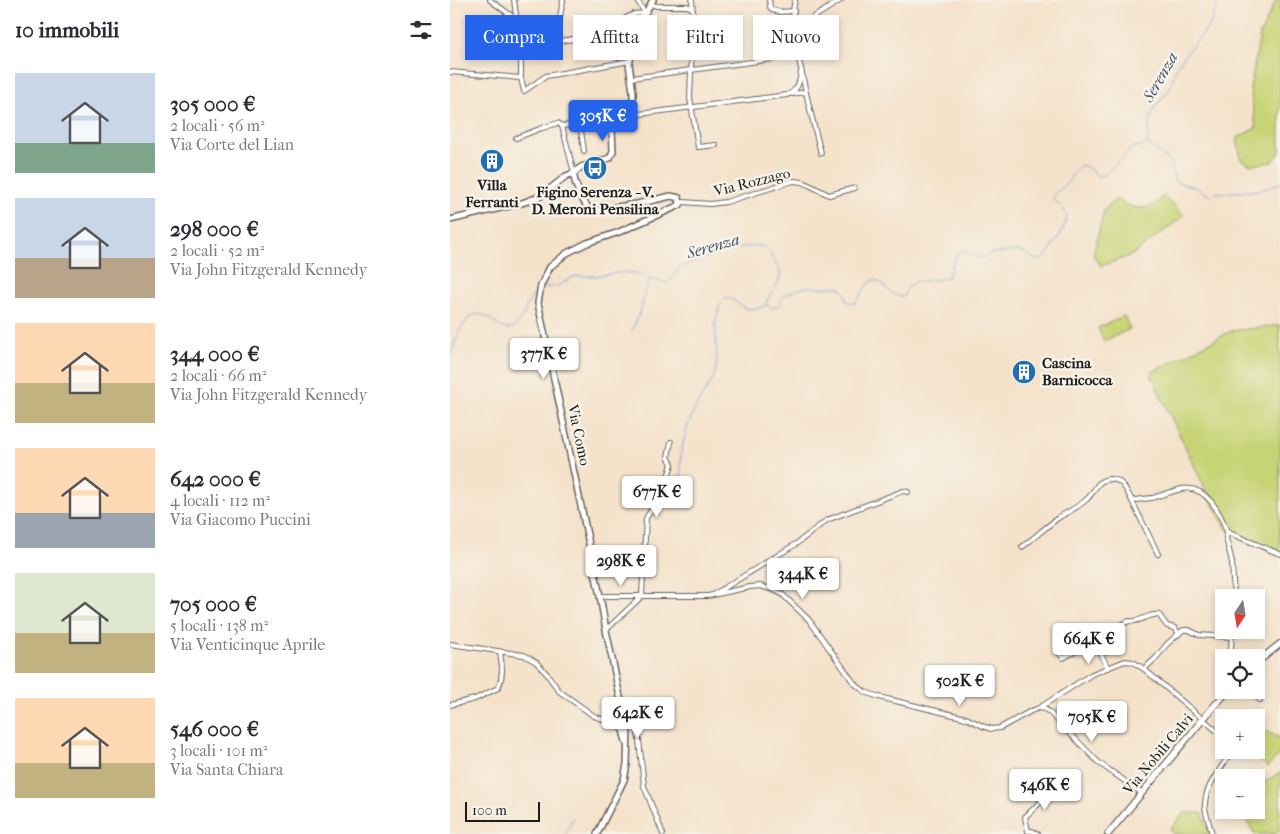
<!DOCTYPE html>
<html lang="it">
<head>
<meta charset="utf-8">
<style>
	:root { --surface:#fff; --page:#f7f7f7; --text:#2b2b33; --muted:#7c7c81; --accent:#2563eb }
	body { margin:0; font-family:"IM FELL French Canon",serif; background:var(--page); color:var(--text); height:100vh; display:flex; flex-direction:column; font-size:19px; white-space:nowrap }
	* { box-sizing:border-box; margin:0 }
	p { font-size:16px; color:var(--muted) }
	.icon { flex:none; width:28px; height:28px; fill:none; stroke:currentColor; stroke-width:2; stroke-linecap:round; stroke-linejoin:round }
	.map { position:relative; flex:1; overflow:hidden }
	.sheet { display:flex; flex-direction:column; background:var(--surface); width:450px }
	.sheet>* { flex:none }
	.top-card { position:absolute; left:15px; top:15px; width:475px; height:45px; display:flex; gap:10px }
	.needle { width:32px; rotate:192deg }
	.fabs { position:absolute; left:765px; top:589px; display:grid; gap:10px }
	.fabs a { display:grid; place-items:center; width:50px; height:50px; border-radius:0px; background:var(--surface); box-shadow:0 2px 8px #0003; font-size:25px }
	.scale { position:absolute; left:15px; bottom:12px; width:75px; box-sizing:border-box; padding-left:5px; border:2px solid #1c1c1c; border-top:0; font-size:14px; line-height:18px; white-space:nowrap; color:#1c1c1c; -webkit-text-stroke:4px #f7f3e8; paint-order:stroke }
	.price { position:absolute; translate:-50% -42px; padding:0 11px; border-radius:5px; background:#fff; color:#222; font-size:16px; line-height:32px; filter:drop-shadow(0 1px 2px #0008) }
	.price::after { content:''; position:absolute; left:50%; top:30px; width:15px; height:11px; margin-left:-8px; background:inherit; clip-path:polygon(0 0,100% 0,50% 100%) }
	.price.active { background:var(--accent); color:#fff }
	ul { padding:0; list-style:none }
	li { display:flex; align-items:center; gap:15px; height:125px; padding:0 15px }
	li span { display:grid; place-items:center; flex:none; width:140px; height:100px; border-radius:0px; color:#555 }
	li>.icon { margin-inline-start:auto }
	span .icon { width:60px; height:60px; fill:#fffc; stroke-width:1 }
	li b { font-size:21px }
	h2 { display:flex; justify-content:space-between; align-items:center; height:60px; padding:0 15px; font-size:21px }
	.tag { padding:0 18px; border-radius:0px; background:var(--surface); box-shadow:0 2px 8px #0003; font-size:18px; line-height:45px }
	.tag.active { background:var(--accent); color:#fff }
	main { display:flex; flex:1; min-height:0 }
	.map>svg:first-child { display:block }
	.green { fill:#c7d476; stroke:#727849 }
	.lines { fill:none; stroke-linecap:round; stroke-linejoin:round }
	.stream { stroke:#6c9cd5; stroke-width:1 }
	.minor-casing { stroke:#686159; stroke-width:6 }
	.tertiary-casing { stroke:#686159; stroke-width:8 }
	.secondary-casing { stroke:#686159; stroke-width:8 }
	.minor { stroke:#fff; stroke-width:4 }
	.tertiary { stroke:#fff; stroke-width:5 }
	.secondary { stroke:#fff; stroke-width:5.5 }
	.labels { text-anchor:middle; dominant-baseline:central; stroke-width:5; stroke-linejoin:round; paint-order:stroke }
	.street-label { font-size:15px; fill:#1c1c1c; stroke:#f7f3e8 }
	.poi-label { font-size:15px; font-weight:bold; fill:#1c1c1c; stroke:#f7f3e8 }
	.water-label { font-size:16px; font-style:italic; fill:#40566f; stroke:#f7f3e8 }
</style>
</head>
<body>
<main>
<section class="sheet">
<h2>10 immobili<svg class="icon" aria-label="filters" viewBox="0 0 24 24"><path d="M4 7h16M4 17h16"/><circle cx="9" cy="7" r="2"/><circle cx="15" cy="17" r="2"/></svg></h2>
<ul>
<li><span style="background:linear-gradient(#c9d6e8 70%,#7fa58c 0)"><svg class="icon" aria-label="home" viewBox="0 0 24 24"><path d="M3 11l9-7 9 7M6 9v11h12V9"/></svg></span><div><b>305 000 €</b><p>2 locali · 56 m²</p><p>Via Corte del Lian</p></div></li>
<li><span style="background:linear-gradient(#c9d6e8 60%,#b9a48a 0)"><svg class="icon" aria-label="home" viewBox="0 0 24 24"><path d="M3 11l9-7 9 7M6 9v11h12V9"/></svg></span><div><b>298 000 €</b><p>2 locali · 52 m²</p><p>Via John Fitzgerald Kennedy</p></div></li>
<li><span style="background:linear-gradient(#ffd9b3 60%,#c2b280 0)"><svg class="icon" aria-label="home" viewBox="0 0 24 24"><path d="M3 11l9-7 9 7M6 9v11h12V9"/></svg></span><div><b>344 000 €</b><p>2 locali · 66 m²</p><p>Via John Fitzgerald Kennedy</p></div></li>
<li><span style="background:linear-gradient(#ffd9b3 65%,#9aa5b1 0)"><svg class="icon" aria-label="home" viewBox="0 0 24 24"><path d="M3 11l9-7 9 7M6 9v11h12V9"/></svg></span><div><b>642 000 €</b><p>4 locali · 112 m²</p><p>Via Giacomo Puccini</p></div></li>
<li><span style="background:linear-gradient(#dfe7d0 60%,#c2b280 0)"><svg class="icon" aria-label="home" viewBox="0 0 24 24"><path d="M3 11l9-7 9 7M6 9v11h12V9"/></svg></span><div><b>705 000 €</b><p>5 locali · 138 m²</p><p>Via Venticinque Aprile</p></div></li>
<li><span style="background:linear-gradient(#ffd9b3 65%,#c2b280 0)"><svg class="icon" aria-label="home" viewBox="0 0 24 24"><path d="M3 11l9-7 9 7M6 9v11h12V9"/></svg></span><div><b>546 000 €</b><p>3 locali · 101 m²</p><p>Via Santa Chiara</p></div></li>
</ul>
</section>
<div class="map">
<svg width="830" height="834" viewBox="0 0 830 834">
	<rect width="100%" height="100%" fill="#f7f3e8"/>
	<filter id="ink" filterUnits="userSpaceOnUse"><feTurbulence type="fractalNoise" baseFrequency=".02" numOctaves="2"/><feDisplacementMap in="SourceGraphic" scale="10" xChannelSelector="R" yChannelSelector="G"/><feConvolveMatrix kernelMatrix="1 2 1 2 8 2 1 2 1" color-interpolation-filters="sRGB"/></filter>
	<filter id="wash" filterUnits="userSpaceOnUse"><feTurbulence type="fractalNoise" baseFrequency=".0096" numOctaves="4" result="noise"/><feDisplacementMap in="SourceGraphic" scale="20" xChannelSelector="R" yChannelSelector="G"/><feGaussianBlur stdDeviation="1.12" result="paint"/><feColorMatrix in="noise" values="0 0 0 0 0 0 0 0 0 0 0 0 0 0 0 0 0 1.4 0 .05"/><feComposite in="paint" operator="in"/></filter>
	<g filter="url(#wash)">
		<rect width="100%" height="100%" fill="#f4e2ca"/>
		<g class="green">
			<polygon points="826,0 830,0 830,153 822,162 801,165 791,160 787,138 806,128 800,89 810,34"/>
			<path d="M 714,195 L 734,216 L 682,255 L 651,266 L 643,255 L 654,210 L 666,199 C 677,205 690,212 701,206 C 706,203 710,199 714,195 Z"/>
			<polygon points="674,316 680,329 654,341 648,328"/>
			<polygon points="830,325 830,554 777,530 761,501 700,373 749,348 781,331"/>
			<polygon points="806,727 830,738 830,753 818,767 797,750 806,750"/>
			<polygon points="830,772 830,830 824,834 805,834 789,810 806,810 806,788"/>
			<polygon points="734,813 752,813 760,834 725,834 720,830"/>
		</g>
		<g class="lines">
			<g class="stream">
				<polyline points="697,143 721,162 724,178 726,182 736,185 744,186 760,196"/>
				<polyline points="766,193 803,191 816,189 830,183"/>
				<path d="M 93,288 L 108,286 L 123,277 L 128,276 L 146,276 L 174,272 L 189,274 L 207,281 L 218,283 C 223,279 225,272 230,267 C 247,261 302,239 316,248 C 320,251 321,257 324,261 C 326,265 330,269 330,275 C 330,284 320,293 316,302 L 317,305 L 322,308 C 332,306 329,302 335,295 C 337,294 354,287 357,287 C 362,286 367,288 373,288 C 378,288 383,286 389,287 C 389,287 394,291 394,292 C 398,298 393,303 405,303 C 412,295 414,284 424,280 C 436,282 439,298 453,297 L 459,286 L 464,282 L 492,279 L 499,276 C 501,268 503,256 510,252 C 517,249 526,258 532,257 C 536,257 539,254 543,253 C 546,252 551,253 554,253 C 559,253 564,250 569,251 C 579,253 583,263 594,259 L 611,233 L 617,218 L 614,210 L 603,199 C 605,191 613,188 619,181 C 621,178 622,174 625,171 C 632,160 641,169 647,176 L 655,175 L 679,151 L 684,147 L 693,146 L 697,143 L 700,120 L 704,108 L 720,89 L 727,66 L 739,50 L 755,31 L 761,22 L 769,0"/>
				<polyline points="182,330 191,310 195,291 200,279"/>
				<path d="M 0,356 C 4,346 7,333 14,324 C 34,296 47,338 64,327 C 74,321 76,300 87,291"/>
				<polyline points="225,490 230,484 231,479 231,451 238,425 247,405 261,382 265,373 267,361 265,325 270,305 274,300 279,298 283,300 293,307 298,309 305,309 317,305"/>
				<polyline points="116,834 123,818"/>
			</g>
		</g>
	</g>
	<g filter="url(#ink)">
		<g class="lines">
			<g class="minor-casing">
				<g id="minor">
					<polyline points="40,0 66,19"/>
					<polyline points="64,0 70,45 71,48"/>
					<polyline points="242,0 243,16 240,98 248,147 266,145"/>
					<polyline points="319,0 320,7 322,10 330,12 344,11"/>
					<path d="M 345,0 C 339,22 347,52 352,73 C 357,100 364,126 371,153"/>
					<polyline points="201,4 206,6 237,6 242,8"/>
					<polyline points="344,28 356,22 391,0"/>
					<polyline points="103,43 106,40 113,0"/>
					<polyline points="180,61 96,76 74,91 71,78 71,48 140,36 184,14 195,13 187,0"/>
					<polyline points="0,72 71,78"/>
					<polyline points="181,78 331,58 347,57"/>
					<polyline points="342,94 355,92"/>
					<path d="M 183,113 L 189,114 L 337,95 C 348,90 350,82 351,71"/>
					<polyline points="130,124 134,151"/>
					<polyline points="112,126 124,173"/>
					<polyline points="66,138 92,128 108,123 112,126 151,121 165,122"/>
					<polyline points="230,204 233,202 260,204 276,202 343,181 353,182 379,195 405,188"/>
					<polyline points="682,501 708,554"/>
					<polyline points="777,532 776,538 782,562 784,598"/>
					<path d="M 572,547 C 584,538 596,527 608,518 C 617,512 629,507 637,499 C 645,492 646,480 659,479 C 672,478 677,491 682,501 C 689,499 695,499 702,498 C 712,495 722,491 732,489 C 756,484 771,514 777,532 L 830,554"/>
					<polyline points="266,593 346,544 377,520 453,491 458,492"/>
					<polyline points="150,596 258,596 300,587 310,586 324,590 332,594 359,620 404,683 415,692 429,697 516,718 535,727 542,729 550,728 581,711 589,708 642,674 675,661 683,662 694,669 774,737"/>
					<polyline points="156,630 192,596 196,518 214,490 222,464 218,457 221,442"/>
					<polyline points="782,630 781,650 789,658"/>
					<polyline points="643,638 658,668"/>
					<polyline points="0,644 74,655 86,662 97,674 109,691 144,716 170,726"/>
					<path d="M 607,650 L 613,658 L 643,642 L 643,638 L 679,621 C 691,623 698,613 709,615 L 717,626 L 725,628 L 729,634"/>
					<polyline points="694,669 706,658 717,644 733,630 739,630 749,635 781,637"/>
					<polyline points="798,690 810,700"/>
					<path d="M 0,705 L 25,699 L 48,688 C 54,675 52,666 50,652"/>
					<polyline points="589,708 595,709 599,712 649,763 692,793"/>
					<polyline points="180,721 187,727 188,731 194,786 213,834"/>
					<polyline points="578,831 575,817 605,788"/>
					<polyline points="578,831 582,831 588,834"/>
					<path d="M 762,834 C 760,825 756,816 755,807 C 754,785 773,768 782,750"/>
				</g>
			</g>
			<g class="tertiary-casing">
				<g id="tertiary">
					<path d="M 124,173 C 123,183 133,202 140,210 L 148,210 L 187,204 L 221,196 L 229,198 L 230,205 L 169,232 L 137,243 L 117,253 L 100,267 L 91,285 L 88,303 L 150,596 L 156,630 L 173,711 L 176,718 L 180,722 L 178,727 L 172,727"/>
					<polyline points="0,220 72,203 91,196 116,176 124,173 131,167 160,158 163,151 162,128 165,122 181,115 183,111 183,92 179,64 191,20 203,0"/>
					<polyline points="170,709 170,723 173,730 176,742"/>
					<polyline points="147,834 174,780 177,764 178,727"/>
				</g>
			</g>
			<g class="secondary-casing">
				<g id="secondary">
					<polyline points="806,663 830,644"/>
					<polyline points="658,834 764,706 779,690"/>
				</g>
			</g>
			<use href="#minor" class="minor"/>
			<use href="#tertiary" class="tertiary"/>
			<use href="#secondary" class="secondary"/>
		</g>
	</g>
	<defs>
		<g id="building-disc" transform="scale(1.25)"><circle r="9.5" fill="#1f6fb2" stroke="#f7f3e8"/><path d="M-4-6H4V6H1V3H-1V6H-4ZM-2.5-4.3h1.7v1.8h-1.7ZM.8-4.3h1.7v1.8H.8ZM-2.5-1h1.7V.8h-1.7ZM.8-1h1.7V.8H.8Z" fill="#fff"/></g>
		<g id="bus-disc" transform="scale(1.25)"><circle r="9.5" fill="#1f6fb2" stroke="#f7f3e8"/><path d="M-5-6H5V4H4V6H2V4H-2V6H-4V4H-5ZM-3.5-4V0h7V-4ZM-3.5 1.2v1.5H-2V1.2ZM2 1.2v1.5H3.5V1.2Z" fill="#fff"/></g>
	</defs>
	<g fill-rule="evenodd">
		<use href="#building-disc" x="42" y="161"/>
		<use href="#bus-disc" x="145" y="168"/>
		<use href="#building-disc" x="574" y="372"/>
	</g>
	<g class="labels">
		<g class="street-label">
			<text transform="translate(302 182) rotate(-14)">Via Rozzago</text>
			<text transform="translate(129 435) rotate(78)">Via Como</text>
			<text transform="translate(708 754) rotate(-50)">Via Nobili Calvi</text>
		</g>
		<g class="poi-label">
			<text x="42" y="185">Villa<tspan x="42" dy="17">Ferranti</tspan></text>
			<text x="145" y="192">Figino Serenza - V.<tspan x="145" dy="17">D. Meroni Pensilina</tspan></text>
			<text x="592" y="363" text-anchor="start">Cascina<tspan x="592" dy="17">Barnicocca</tspan></text>
		</g>
		<g class="water-label">
			<text transform="translate(710 77) rotate(-60)">Serenza</text>
			<text transform="translate(263 246) rotate(-16)">Serenza</text>
		</g>
	</g>
</svg>
<div class="fabs">
<a><svg class="needle" viewBox="-14 -14 28 28"><path d="M0-13l5 13h-10z" fill="#e53935"/><path d="M0 13l5-13h-10z" fill="#7c7c81"/></svg></a>
<a><svg class="icon" aria-label="locate" viewBox="0 0 24 24"><circle cx="12" cy="12" r="6"/><path d="M12 2v4M12 18v4M2 12h4M18 12h4"/></svg></a>
<a>+</a>
<a>−</a>
</div>
<div class="scale">100 m</div>
<b class="price active" style="left:153px;top:142px">305K €</b>
<b class="price" style="left:94px;top:380px">377K €</b>
<b class="price" style="left:207px;top:518px">677K €</b>
<b class="price" style="left:171px;top:587px">298K €</b>
<b class="price" style="left:353px;top:600px">344K €</b>
<b class="price" style="left:639px;top:665px">664K €</b>
<b class="price" style="left:510px;top:707px">502K €</b>
<b class="price" style="left:188px;top:739px">642K €</b>
<b class="price" style="left:642px;top:743px">705K €</b>
<b class="price" style="left:595px;top:811px">546K €</b>
<div class="top-card">
<a class="tag active">Compra</a>
<a class="tag">Affitta</a>
<a class="tag">Filtri</a>
<a class="tag">Nuovo</a>
</div>
</div>
</main>
</body>
</html>
